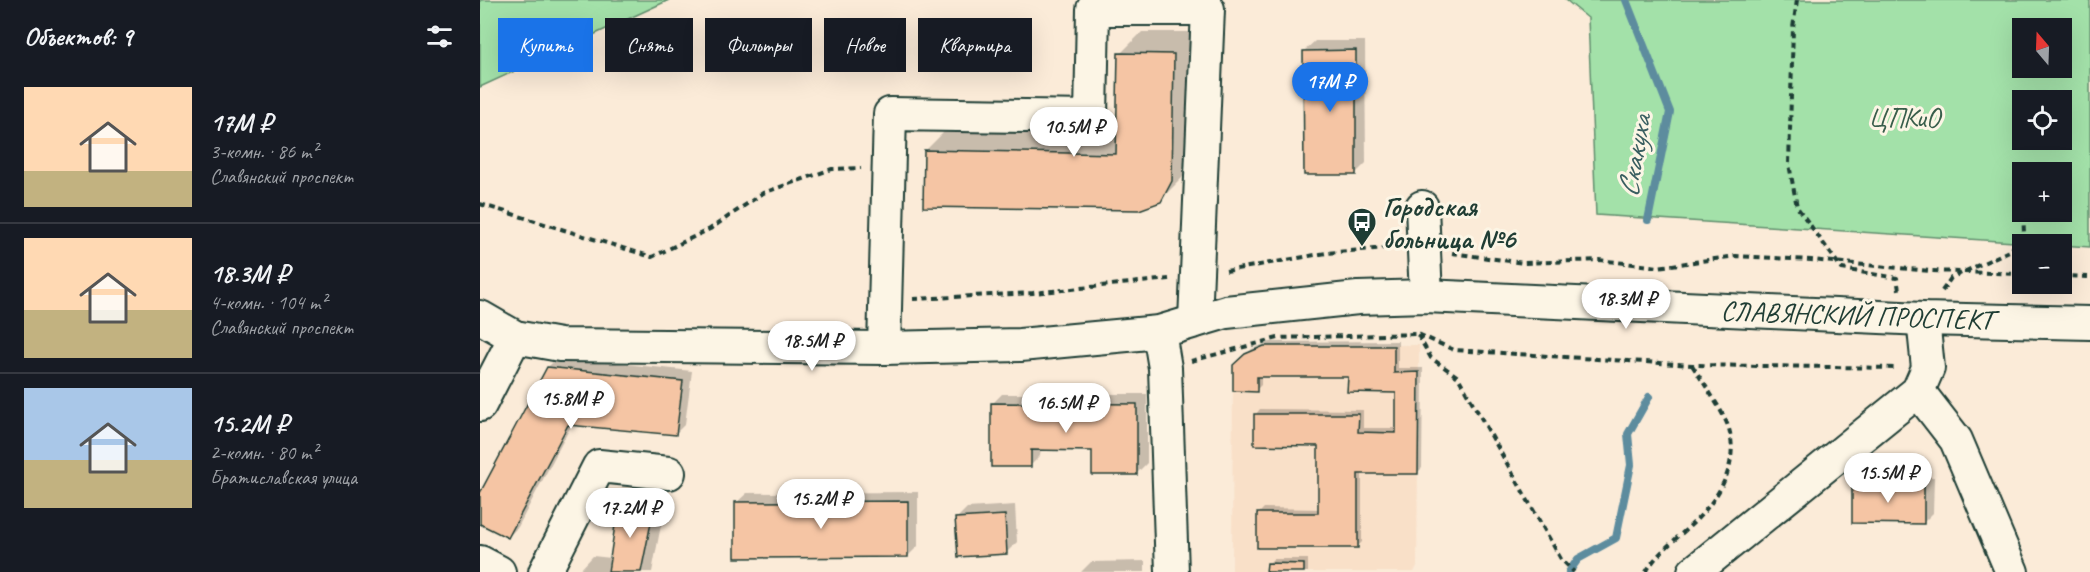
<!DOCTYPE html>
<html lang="ru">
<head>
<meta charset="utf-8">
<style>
	:root { --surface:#171b24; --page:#20242c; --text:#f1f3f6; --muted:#9ea1a6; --line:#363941; --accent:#1a73e8 }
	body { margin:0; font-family:Caveat,sans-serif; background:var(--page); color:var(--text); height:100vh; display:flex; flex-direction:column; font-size:22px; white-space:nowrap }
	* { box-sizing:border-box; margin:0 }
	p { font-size:20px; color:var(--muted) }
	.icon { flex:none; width:33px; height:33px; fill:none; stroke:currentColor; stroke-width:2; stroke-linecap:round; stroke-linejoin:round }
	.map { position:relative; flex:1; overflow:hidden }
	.drawer { display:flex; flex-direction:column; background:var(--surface); width:480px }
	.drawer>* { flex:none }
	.banner { position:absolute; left:18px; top:18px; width:570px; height:54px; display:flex; gap:12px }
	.needle { width:39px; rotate:341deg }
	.fabs { position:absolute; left:1532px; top:18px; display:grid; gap:12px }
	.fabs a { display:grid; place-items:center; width:60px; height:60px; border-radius:0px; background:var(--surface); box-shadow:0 6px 24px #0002; font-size:30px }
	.price { position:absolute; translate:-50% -51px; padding:0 14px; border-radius:21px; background:#fff; color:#222; font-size:20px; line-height:39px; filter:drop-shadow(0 2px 3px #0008) }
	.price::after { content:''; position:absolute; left:50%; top:36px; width:18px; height:14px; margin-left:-9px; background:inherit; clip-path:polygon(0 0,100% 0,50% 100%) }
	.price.current { background:var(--accent); color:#fff }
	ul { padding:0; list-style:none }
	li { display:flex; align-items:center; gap:18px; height:150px; padding:0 24px }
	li+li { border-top:2px solid var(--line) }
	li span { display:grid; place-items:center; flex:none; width:168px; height:120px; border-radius:0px; color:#555 }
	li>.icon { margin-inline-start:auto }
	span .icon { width:72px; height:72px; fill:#fffc; stroke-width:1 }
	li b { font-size:26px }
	h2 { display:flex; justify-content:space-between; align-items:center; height:72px; padding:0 24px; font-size:26px }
	.chip { padding:0 21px; border-radius:0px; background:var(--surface); box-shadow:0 6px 24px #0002; font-size:21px; line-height:54px }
	.chip.current { background:var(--accent); color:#fff }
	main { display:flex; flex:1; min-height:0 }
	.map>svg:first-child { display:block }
	.built { fill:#f9e0c8 }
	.green { fill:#a3e1a9; stroke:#618f6e; stroke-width:1.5; fill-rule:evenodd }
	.shadow { fill:#0003 }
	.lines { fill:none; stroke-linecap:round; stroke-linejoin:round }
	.stream { stroke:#5d8c9e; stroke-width:8 }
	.building { fill:#f5c5a4; stroke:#1f3d34; stroke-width:1.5 }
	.minor-casing { stroke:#1f3d34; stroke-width:36 }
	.path { stroke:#1f3d34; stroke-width:4; stroke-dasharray:6 4.5; stroke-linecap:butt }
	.minor { stroke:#fcf5e5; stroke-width:32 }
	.labels { text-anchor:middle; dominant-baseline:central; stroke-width:6; stroke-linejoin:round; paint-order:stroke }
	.park-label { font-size:28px; fill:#395e4b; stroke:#fcf5e5 }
	.poi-label { font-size:28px; font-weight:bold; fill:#1f3d34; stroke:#fcf5e5; text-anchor:start }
	.street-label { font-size:28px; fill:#1f3d34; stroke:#fcf5e5 }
	.water-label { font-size:30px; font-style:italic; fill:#395e60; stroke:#fcf5e5 }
</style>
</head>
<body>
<main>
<section class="drawer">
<h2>Объектов: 9<svg class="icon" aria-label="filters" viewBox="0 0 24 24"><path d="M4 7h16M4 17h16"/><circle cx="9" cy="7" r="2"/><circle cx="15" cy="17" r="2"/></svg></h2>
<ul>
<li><span style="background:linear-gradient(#ffd9b3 70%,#c2b280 0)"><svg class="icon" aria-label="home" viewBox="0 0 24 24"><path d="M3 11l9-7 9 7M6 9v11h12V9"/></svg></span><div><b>17M ₽</b><p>3-комн. · 86 m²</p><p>Славянский проспект</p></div></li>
<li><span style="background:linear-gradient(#ffd9b3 60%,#c2b280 0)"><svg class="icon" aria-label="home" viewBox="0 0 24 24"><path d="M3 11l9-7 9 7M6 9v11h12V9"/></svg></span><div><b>18.3M ₽</b><p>4-комн. · 104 m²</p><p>Славянский проспект</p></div></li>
<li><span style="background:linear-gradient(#a9c7e8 60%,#c2b280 0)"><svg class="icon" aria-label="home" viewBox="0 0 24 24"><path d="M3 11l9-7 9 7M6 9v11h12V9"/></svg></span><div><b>15.2M ₽</b><p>2-комн. · 80 m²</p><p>Братиславская улица</p></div></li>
</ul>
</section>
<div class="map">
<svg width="1610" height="572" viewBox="0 0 1610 572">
	<rect width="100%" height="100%" fill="#fbebd8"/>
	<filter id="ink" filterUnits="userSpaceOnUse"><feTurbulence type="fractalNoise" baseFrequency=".0167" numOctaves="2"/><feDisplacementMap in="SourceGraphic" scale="12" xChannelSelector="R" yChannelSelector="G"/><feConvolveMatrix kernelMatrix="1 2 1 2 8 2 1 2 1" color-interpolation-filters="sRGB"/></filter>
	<g filter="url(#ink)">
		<polygon class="built" points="939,345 937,566 934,572 752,572 753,365 765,354 784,346"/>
		<g class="green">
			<polygon points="0,0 189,0 0,87"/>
			<path d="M 1086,0 L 1610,0 L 1610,247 L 1116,215 L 1108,18 ZM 1542,28 L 1581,28 L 1581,68 L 1542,68 ZM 1542,100 L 1581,100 L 1581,140 L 1542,140 ZM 1542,172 L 1581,172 L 1581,212 L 1542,212 Z"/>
		</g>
		<g class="shadow">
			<polygon points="662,32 715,32 713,158 702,178 680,200 445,151 467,129 638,132 640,54"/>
			<polygon points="835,41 885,41 886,163 876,173 824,51"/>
			<polygon points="918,341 918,368 943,368 942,468 937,473 882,472 882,542 877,547 779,513 784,508 839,509 840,444 776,414 780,409 883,410 883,428 917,428 917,391 869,376 781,375 781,385 776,390 755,366 772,349 790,342"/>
			<polygon points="78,357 212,371 205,424 195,434 92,424 38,527 28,537 0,522 0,496 68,367"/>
			<polygon points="522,394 667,394 667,463 657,473 614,450 561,449 560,456 550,466 512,404"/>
			<polygon points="1384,476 1454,477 1453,513 1443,523 1374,486"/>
			<polygon points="154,491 187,494 172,572 98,572 113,556 131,558 140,506"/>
			<polygon points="438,492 438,546 428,556 256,503 267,493"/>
			<polygon points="535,505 537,542 527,552 477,518 487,508"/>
			<polygon points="793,559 828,559 828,572 788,572 788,564"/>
			<polygon points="665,561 665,572 601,572 611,562"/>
		</g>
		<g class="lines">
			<g class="stream">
				<polyline points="1146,0 1190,112 1168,220"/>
				<polyline points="1089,572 1098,559 1136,538 1151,465 1148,434 1169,397"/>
			</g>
		</g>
		<g class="building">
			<polygon points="876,50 876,175 824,175 823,51"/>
			<polygon points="638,53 694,54 692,181 681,202 659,210 443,207 444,150 636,154"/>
			<polygon points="784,346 914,346 914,373 939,372 938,474 878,474 878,548 777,548 777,513 838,513 838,446 774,445 774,414 879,414 878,432 916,433 916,393 867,392 868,377 777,377 777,392 753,391 753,365 765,354"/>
			<polygon points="67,367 203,381 196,435 88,425 28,538 0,524 0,493"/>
			<polygon points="511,403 657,404 657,475 612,475 612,451 551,450 551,467 511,467"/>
			<polygon points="1372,485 1444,486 1444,524 1372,523"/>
			<polygon points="428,501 428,557 255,558 255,502"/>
			<polygon points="138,505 174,508 161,572 128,572"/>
			<polygon points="525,515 527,554 478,557 475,518"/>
			<polygon points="787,563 824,564 824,572 786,572"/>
		</g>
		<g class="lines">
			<g class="minor-casing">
				<g id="minor">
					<polyline points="942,207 946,296"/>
					<polyline points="0,317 35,337 80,345 404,348 540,345 679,332 746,312 878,298 946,296 1443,319 1610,323"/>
					<polyline points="679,332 685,368 692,572"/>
					<polyline points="404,348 410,114 611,117 613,9 728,9 715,321"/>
					<polyline points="1438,391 1476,440 1532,572"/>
					<polyline points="0,405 35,337"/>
					<polyline points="0,562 19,572"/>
					<polyline points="65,572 119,466 189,473"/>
					<polyline points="1214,572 1438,391 1448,368 1443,319"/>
				</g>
			</g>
			<g class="path">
				<polyline points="1317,0 1313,28 1309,164 1317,207 1362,269 1417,278 1419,290"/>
				<polyline points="1541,194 1542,201"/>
				<polyline points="0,204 172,257 230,229 283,193 352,169 381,168"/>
				<polyline points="972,253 1044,263 1119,260 1178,267 1256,256 1331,260 1451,271 1542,274"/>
				<polyline points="746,271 846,253 917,247"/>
				<polyline points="1581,276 1610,277"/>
				<polyline points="1462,291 1471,278 1531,250 1544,233 1543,212"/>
				<polyline points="433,299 553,293 689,279"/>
				<polyline points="938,335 951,358 978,377 1081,559 1094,572"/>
				<polyline points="711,361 798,338 938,334 974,350 1212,365 1417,368"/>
				<path d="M 1166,572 C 1177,553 1194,541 1210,526 C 1236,502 1258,469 1250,433 C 1247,416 1222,381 1212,365"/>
			</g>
			<use href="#minor" class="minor"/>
		</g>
	</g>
	<defs>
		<g id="bus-pin" transform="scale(1.5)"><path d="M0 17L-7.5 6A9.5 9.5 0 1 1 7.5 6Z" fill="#1f3d34" stroke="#fcf5e5"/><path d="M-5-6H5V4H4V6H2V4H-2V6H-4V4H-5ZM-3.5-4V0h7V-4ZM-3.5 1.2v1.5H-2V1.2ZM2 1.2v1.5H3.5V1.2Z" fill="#fff"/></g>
	</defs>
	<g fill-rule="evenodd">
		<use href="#bus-pin" x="882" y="222"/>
	</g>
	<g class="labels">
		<g class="park-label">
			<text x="1424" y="117">ЦПКиО</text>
		</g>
		<g class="poi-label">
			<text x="903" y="206">Городская<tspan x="903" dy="32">больница №6</tspan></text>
		</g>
		<g class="street-label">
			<text transform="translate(1377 315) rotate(2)">СЛАВЯНСКИЙ ПРОСПЕКТ</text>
		</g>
		<g class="water-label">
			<text transform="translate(1154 156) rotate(-80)">Скакуха</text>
		</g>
	</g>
</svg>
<div class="fabs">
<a><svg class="needle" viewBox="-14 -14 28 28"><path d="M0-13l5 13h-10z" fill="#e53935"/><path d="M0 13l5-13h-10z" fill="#9ea1a6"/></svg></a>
<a><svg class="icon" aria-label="locate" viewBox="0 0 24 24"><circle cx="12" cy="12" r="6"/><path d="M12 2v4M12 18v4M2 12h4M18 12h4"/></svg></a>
<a>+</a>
<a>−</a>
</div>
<b class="price current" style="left:850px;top:113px">17M ₽</b>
<b class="price" style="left:594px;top:158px">10.5M ₽</b>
<b class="price" style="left:1146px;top:330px">18.3M ₽</b>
<b class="price" style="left:332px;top:372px">18.5M ₽</b>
<b class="price" style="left:91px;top:430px">15.8M ₽</b>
<b class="price" style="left:586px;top:434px">16.5M ₽</b>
<b class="price" style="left:1408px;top:504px">15.5M ₽</b>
<b class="price" style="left:341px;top:530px">15.2M ₽</b>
<b class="price" style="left:150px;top:539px">17.2M ₽</b>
<div class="banner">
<a class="chip current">Купить</a>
<a class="chip">Снять</a>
<a class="chip">Фильтры</a>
<a class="chip">Новое</a>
<a class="chip">Квартира</a>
</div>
</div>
</main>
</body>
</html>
